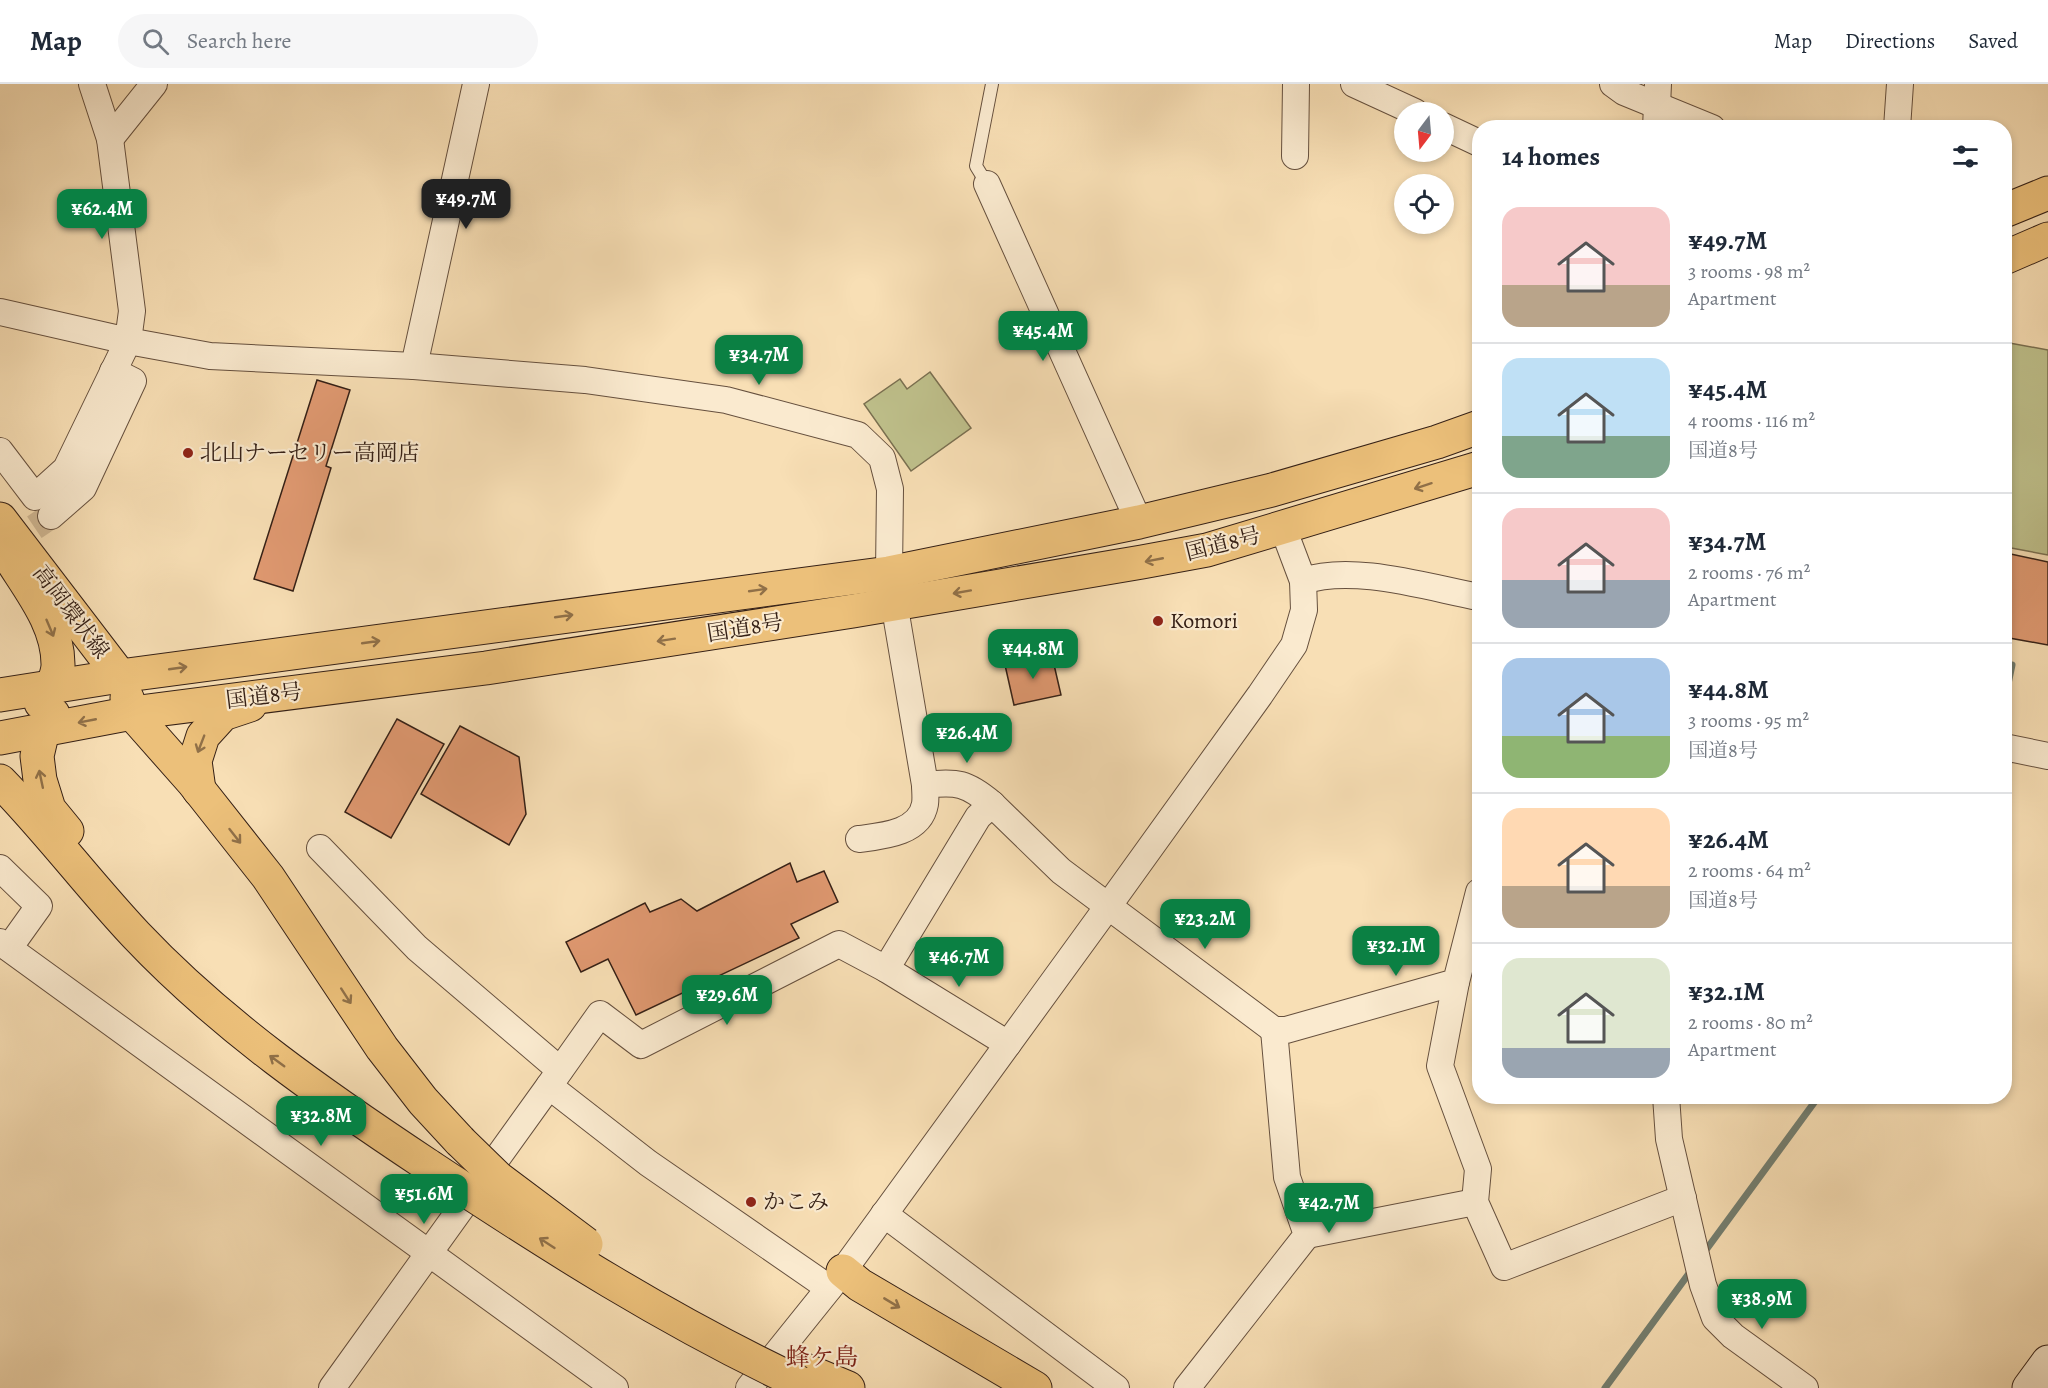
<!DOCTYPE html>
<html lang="en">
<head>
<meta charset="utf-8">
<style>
	:root { --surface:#fff; --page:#f6f6f7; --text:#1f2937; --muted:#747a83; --line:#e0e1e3; --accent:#0b8043 }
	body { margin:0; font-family:Alegreya,"Noto Serif JP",serif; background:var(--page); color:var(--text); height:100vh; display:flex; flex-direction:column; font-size:22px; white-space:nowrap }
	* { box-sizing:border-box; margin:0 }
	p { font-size:20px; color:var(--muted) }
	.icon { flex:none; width:33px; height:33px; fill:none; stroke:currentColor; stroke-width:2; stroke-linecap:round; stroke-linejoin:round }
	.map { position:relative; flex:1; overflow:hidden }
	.drawer { position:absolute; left:1472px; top:36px; width:540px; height:984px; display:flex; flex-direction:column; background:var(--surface); border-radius:24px; box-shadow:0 3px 9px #0003 }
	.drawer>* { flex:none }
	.needle { width:39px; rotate:196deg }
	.fabs { position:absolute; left:1394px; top:18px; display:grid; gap:12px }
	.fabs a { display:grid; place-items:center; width:60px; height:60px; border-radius:50%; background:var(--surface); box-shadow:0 3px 9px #0003; font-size:30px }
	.price { position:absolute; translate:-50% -51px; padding:0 14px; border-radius:12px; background:var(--accent); color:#fff; font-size:20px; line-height:39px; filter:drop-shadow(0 2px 3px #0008) }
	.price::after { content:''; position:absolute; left:50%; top:36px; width:18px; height:14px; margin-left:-9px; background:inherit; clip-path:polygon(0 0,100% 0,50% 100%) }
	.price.current { background:#222; color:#fff }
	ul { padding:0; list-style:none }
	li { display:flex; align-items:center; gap:18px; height:150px; padding:0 30px }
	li+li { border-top:2px solid var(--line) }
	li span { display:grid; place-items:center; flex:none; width:168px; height:120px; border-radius:18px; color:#555 }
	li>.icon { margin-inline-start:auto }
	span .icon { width:72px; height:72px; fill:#fffc; stroke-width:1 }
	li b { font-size:26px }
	h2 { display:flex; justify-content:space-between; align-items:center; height:72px; padding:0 30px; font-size:26px }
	header { display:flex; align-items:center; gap:36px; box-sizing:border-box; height:84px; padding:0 30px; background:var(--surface); border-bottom:2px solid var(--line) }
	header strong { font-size:28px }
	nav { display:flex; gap:33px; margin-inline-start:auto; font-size:21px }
	.search { width:420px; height:54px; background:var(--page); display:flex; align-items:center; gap:15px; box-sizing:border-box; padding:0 21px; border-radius:33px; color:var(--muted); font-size:22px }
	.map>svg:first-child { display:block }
	.green { fill:#bfc18c; stroke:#7a7051; stroke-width:1.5 }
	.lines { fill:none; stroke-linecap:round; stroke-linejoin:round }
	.stream { stroke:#737e70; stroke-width:7 }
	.building { fill:#e09971; stroke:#352016; stroke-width:1.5 }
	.street-tunnel { stroke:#d1b995; stroke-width:26; stroke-dasharray:26 13; stroke-linecap:butt }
	.lane-casing { stroke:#66503e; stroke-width:14 }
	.street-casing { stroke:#66503e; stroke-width:28 }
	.secondary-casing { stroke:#352016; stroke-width:35 }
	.primary-casing { stroke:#352016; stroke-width:35 }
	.highway-casing { stroke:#352016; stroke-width:35 }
	.lane { stroke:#faeacf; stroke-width:12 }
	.street { stroke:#faeacf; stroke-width:26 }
	.secondary { stroke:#faeacf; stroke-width:33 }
	.primary { stroke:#ecc07a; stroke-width:33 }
	.highway { stroke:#ecc07a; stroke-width:33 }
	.highway-bridge-casing { stroke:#352016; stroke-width:35; stroke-linecap:butt }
	.highway-bridge { stroke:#ecc07a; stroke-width:33 }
	.oneway { stroke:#907048 }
	.poi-dot { fill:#8f2418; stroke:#faeacf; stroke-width:2 }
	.labels { text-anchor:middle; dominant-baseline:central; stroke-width:4.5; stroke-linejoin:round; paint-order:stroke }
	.poi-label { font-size:22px; fill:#352016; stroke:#faeacf; text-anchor:start }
	.street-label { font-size:22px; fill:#352016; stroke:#faeacf }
	.neighbourhood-label { font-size:24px; fill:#7a1f14; stroke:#faeacf }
</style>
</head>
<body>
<header>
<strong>Map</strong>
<div class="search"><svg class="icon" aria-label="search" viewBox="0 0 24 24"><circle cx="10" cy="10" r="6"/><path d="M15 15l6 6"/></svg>Search here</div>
<nav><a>Map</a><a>Directions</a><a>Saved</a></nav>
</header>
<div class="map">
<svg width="2048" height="1304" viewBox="0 0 2048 1304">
	<rect width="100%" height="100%" fill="#f8dfb5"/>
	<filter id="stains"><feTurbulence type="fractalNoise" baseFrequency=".00333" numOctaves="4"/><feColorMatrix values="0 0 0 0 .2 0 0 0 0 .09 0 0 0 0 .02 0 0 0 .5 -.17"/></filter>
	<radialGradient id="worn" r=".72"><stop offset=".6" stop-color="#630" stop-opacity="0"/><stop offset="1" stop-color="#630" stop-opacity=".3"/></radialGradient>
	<g class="green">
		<polygon points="2004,258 2048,266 2048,471 2006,463 2004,460"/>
		<polygon points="930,288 971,344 911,387 864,320 900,295 907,305"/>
	</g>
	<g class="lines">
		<g class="stream">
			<polyline points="2004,619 2012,581"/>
			<polyline points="2004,697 2010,674"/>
			<polyline points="1703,1170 1819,1012"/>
			<polyline points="1605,1304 1693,1184"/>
		</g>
	</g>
	<g class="building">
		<polygon points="317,296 350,306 326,382 331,384 293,507 254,495"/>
		<polygon points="2006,469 2048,478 2048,561 2004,553 2004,479"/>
		<polygon points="1052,572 1061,611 1014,621 1005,581"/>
		<polygon points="397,635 444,660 391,754 345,728"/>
		<polygon points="460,642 519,673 526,730 509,761 421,710"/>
		<polygon points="790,779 797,798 824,787 838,818 791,840 799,854 636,931 608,875 581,888 566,858 645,819 650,828 681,815 697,827"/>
	</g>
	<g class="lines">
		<polyline class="street-tunnel" points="2,465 51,432"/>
		<g class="lane-casing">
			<polyline id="lane" points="987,100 976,82 992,0"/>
		</g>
		<g class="street-casing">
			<g id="street">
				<polyline points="1354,0 1415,28"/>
				<polyline points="1613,0 1624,8 1712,44"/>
				<polyline points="1443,42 1479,59"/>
				<polyline points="1656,44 1658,0"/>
				<polyline points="1897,44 1900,0"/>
				<polyline points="110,55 154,0"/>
				<polyline points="1295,72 1296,0"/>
				<polyline points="987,100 1139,438"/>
				<path d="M 0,228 L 128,257 L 210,272 L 414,282 L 585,296 L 726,316 L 858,351 L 882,374 L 890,405 L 889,489 L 925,701 C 925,706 926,714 925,720 C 920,749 883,752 859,755"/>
				<polyline points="414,282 476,0"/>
				<polyline points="0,367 35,413 66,385 128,257 132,227 110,55 92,0"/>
				<polyline points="51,432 83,404 133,297 113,287"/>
				<path d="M 1303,497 C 1353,480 1426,503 1479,513"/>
				<polyline points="2004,663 2048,672"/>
				<path d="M 925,701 C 957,697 967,699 992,720"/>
				<polyline points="320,764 417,864 560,986"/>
				<polyline points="0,784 39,822 9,864"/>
				<polyline points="0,858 615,1304"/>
				<polyline points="886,885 1008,960"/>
				<polyline points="1456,898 1440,982 1478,1085 1475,1118 1504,1183 1683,1114"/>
				<polyline points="1666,1012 1669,1055 1703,1201 1715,1234 1733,1252 1805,1304"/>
				<polyline points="884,1130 1116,1304"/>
				<polyline points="1307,1151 1475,1118"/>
				<polyline points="829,1204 648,1079 549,1002 600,930 641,961 839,860 886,885 978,733 992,720 1061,787 1274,946 1286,946 1456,898 1479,808"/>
				<polyline points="332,1304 549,1002"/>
				<polyline points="749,1304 843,1187 1109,821 1260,611 1294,561 1304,526 1303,497 1283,444"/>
				<polyline points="1187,1304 1307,1151 1287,1093 1274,946"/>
			</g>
		</g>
		<g class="secondary-casing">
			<polyline id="secondary" points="2029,1304 2048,1278"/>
		</g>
		<g class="primary-casing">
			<polyline id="primary" points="0,435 120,592"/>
		</g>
		<g class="highway-casing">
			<g id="highway">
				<polyline points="2004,127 2048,109"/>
				<polyline points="2004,174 2048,155"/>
				<path d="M 0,457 C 21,496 59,535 58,582 C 57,596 49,608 41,619"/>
				<polyline points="0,611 120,592 889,489 1139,438 1272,406 1437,358 1479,343"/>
				<polyline points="127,614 132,629 193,698 268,793 382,964 423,1017 460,1057"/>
				<polyline points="53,630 43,646 37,672 40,696 49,725 67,747"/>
				<polyline points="0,654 132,629 486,584 853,527 1142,478 1207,466 1479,384"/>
				<path d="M 0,697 C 48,746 89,801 136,851 C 222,942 325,1013 429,1082"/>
				<polyline points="199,706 195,677 203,652 223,630 250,621"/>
				<polyline points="843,1187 860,1201 1035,1304"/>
				<polyline points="805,1286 848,1304"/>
			</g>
		</g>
		<use href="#lane" class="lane"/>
		<use href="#street" class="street"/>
		<use href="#secondary" class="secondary"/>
		<use href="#primary" class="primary"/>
		<use href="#highway" class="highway"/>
		<g class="highway-bridge-casing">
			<g id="highway-bridge">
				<polyline points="460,1057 498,1094 586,1160"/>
				<path d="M 429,1082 C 550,1162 668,1237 800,1299"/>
			</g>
		</g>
		<use href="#highway-bridge" class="highway-bridge"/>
	</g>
	<defs><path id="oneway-shaft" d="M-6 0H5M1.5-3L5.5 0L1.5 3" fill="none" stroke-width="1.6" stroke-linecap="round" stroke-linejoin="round" transform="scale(1.5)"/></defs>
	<g class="oneway">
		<use href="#oneway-shaft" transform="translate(1423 402) rotate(162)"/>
		<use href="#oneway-shaft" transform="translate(1154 476) rotate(169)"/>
		<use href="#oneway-shaft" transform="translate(758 506) rotate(-8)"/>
		<use href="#oneway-shaft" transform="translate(962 508) rotate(170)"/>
		<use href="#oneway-shaft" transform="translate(564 532) rotate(-8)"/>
		<use href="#oneway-shaft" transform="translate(50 544) rotate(67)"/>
		<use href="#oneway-shaft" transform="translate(666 556) rotate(171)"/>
		<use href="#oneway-shaft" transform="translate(371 558) rotate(-8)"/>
		<use href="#oneway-shaft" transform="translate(178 584) rotate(-8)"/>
		<use href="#oneway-shaft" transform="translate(87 637) rotate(169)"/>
		<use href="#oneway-shaft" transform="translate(201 660) rotate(111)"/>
		<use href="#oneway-shaft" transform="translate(41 695) rotate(-102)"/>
		<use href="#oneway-shaft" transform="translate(235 752) rotate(52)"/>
		<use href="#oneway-shaft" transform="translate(346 912) rotate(57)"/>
		<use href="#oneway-shaft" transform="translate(277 977) rotate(-144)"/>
		<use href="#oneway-shaft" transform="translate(547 1159) rotate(-147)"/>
		<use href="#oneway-shaft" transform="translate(892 1219) rotate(31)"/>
	</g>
	<g class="poi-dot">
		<circle cx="188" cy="369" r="6"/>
		<circle cx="1158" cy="537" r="6"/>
		<circle cx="751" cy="1118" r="6"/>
	</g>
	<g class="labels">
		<g class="poi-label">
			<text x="200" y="369">北山ナーセリー高岡店</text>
			<text x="1170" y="537">Komori</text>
			<text x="763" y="1118">かこみ</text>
		</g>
		<g class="street-label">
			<text transform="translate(1223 460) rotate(-14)">国道8号</text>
			<text transform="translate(71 528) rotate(53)">高岡環状線</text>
			<text transform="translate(745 544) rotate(-9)">国道8号</text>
			<text transform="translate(264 612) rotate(-7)">国道8号</text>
		</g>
		<g class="neighbourhood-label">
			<text x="822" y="1273">蜂ケ島</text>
		</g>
	</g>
	<rect width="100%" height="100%" filter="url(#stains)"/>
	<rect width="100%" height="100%" fill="url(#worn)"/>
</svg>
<div class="fabs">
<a><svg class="needle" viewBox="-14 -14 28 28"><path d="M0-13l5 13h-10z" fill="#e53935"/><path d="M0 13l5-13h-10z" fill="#747a83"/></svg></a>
<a><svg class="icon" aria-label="locate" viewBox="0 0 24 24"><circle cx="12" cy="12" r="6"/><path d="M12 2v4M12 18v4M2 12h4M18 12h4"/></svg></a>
</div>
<b class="price current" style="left:466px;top:146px">¥49.7M</b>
<b class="price" style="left:102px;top:156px">¥62.4M</b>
<b class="price" style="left:1043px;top:278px">¥45.4M</b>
<b class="price" style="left:759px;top:302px">¥34.7M</b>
<b class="price" style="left:1033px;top:596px">¥44.8M</b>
<b class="price" style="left:967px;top:680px">¥26.4M</b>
<b class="price" style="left:1205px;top:866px">¥23.2M</b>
<b class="price" style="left:1396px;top:893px">¥32.1M</b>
<b class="price" style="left:959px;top:904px">¥46.7M</b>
<b class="price" style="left:727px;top:942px">¥29.6M</b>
<b class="price" style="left:321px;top:1063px">¥32.8M</b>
<b class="price" style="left:424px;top:1141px">¥51.6M</b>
<b class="price" style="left:1329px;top:1150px">¥42.7M</b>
<b class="price" style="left:1762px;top:1246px">¥38.9M</b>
<section class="drawer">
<h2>14 homes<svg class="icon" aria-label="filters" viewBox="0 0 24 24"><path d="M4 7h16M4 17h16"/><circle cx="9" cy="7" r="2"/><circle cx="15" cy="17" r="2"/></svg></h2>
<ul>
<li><span style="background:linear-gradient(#f6c9c9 65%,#b9a48a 0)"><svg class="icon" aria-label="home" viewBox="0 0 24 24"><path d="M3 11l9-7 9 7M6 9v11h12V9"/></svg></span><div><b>¥49.7M</b><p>3 rooms · 98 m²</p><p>Apartment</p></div></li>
<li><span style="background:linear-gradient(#bfe0f5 65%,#7fa58c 0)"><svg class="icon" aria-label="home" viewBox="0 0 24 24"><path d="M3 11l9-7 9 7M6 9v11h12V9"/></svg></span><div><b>¥45.4M</b><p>4 rooms · 116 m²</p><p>国道8号</p></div></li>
<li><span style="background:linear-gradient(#f6c9c9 60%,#9aa5b1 0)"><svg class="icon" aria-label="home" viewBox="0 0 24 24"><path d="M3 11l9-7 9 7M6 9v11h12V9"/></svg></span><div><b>¥34.7M</b><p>2 rooms · 76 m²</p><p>Apartment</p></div></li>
<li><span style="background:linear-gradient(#a9c7e8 65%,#8fb573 0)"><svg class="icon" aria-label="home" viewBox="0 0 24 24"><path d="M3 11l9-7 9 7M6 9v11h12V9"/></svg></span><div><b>¥44.8M</b><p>3 rooms · 95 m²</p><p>国道8号</p></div></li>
<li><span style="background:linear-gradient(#ffd9b3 65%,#b9a48a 0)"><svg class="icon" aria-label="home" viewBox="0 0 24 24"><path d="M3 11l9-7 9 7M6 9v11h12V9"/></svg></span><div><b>¥26.4M</b><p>2 rooms · 64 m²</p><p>国道8号</p></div></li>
<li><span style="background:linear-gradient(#dfe7d0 75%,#9aa5b1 0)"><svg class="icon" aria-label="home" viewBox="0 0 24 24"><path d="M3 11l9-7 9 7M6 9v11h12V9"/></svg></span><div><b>¥32.1M</b><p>2 rooms · 80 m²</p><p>Apartment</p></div></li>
</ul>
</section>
</div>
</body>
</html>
